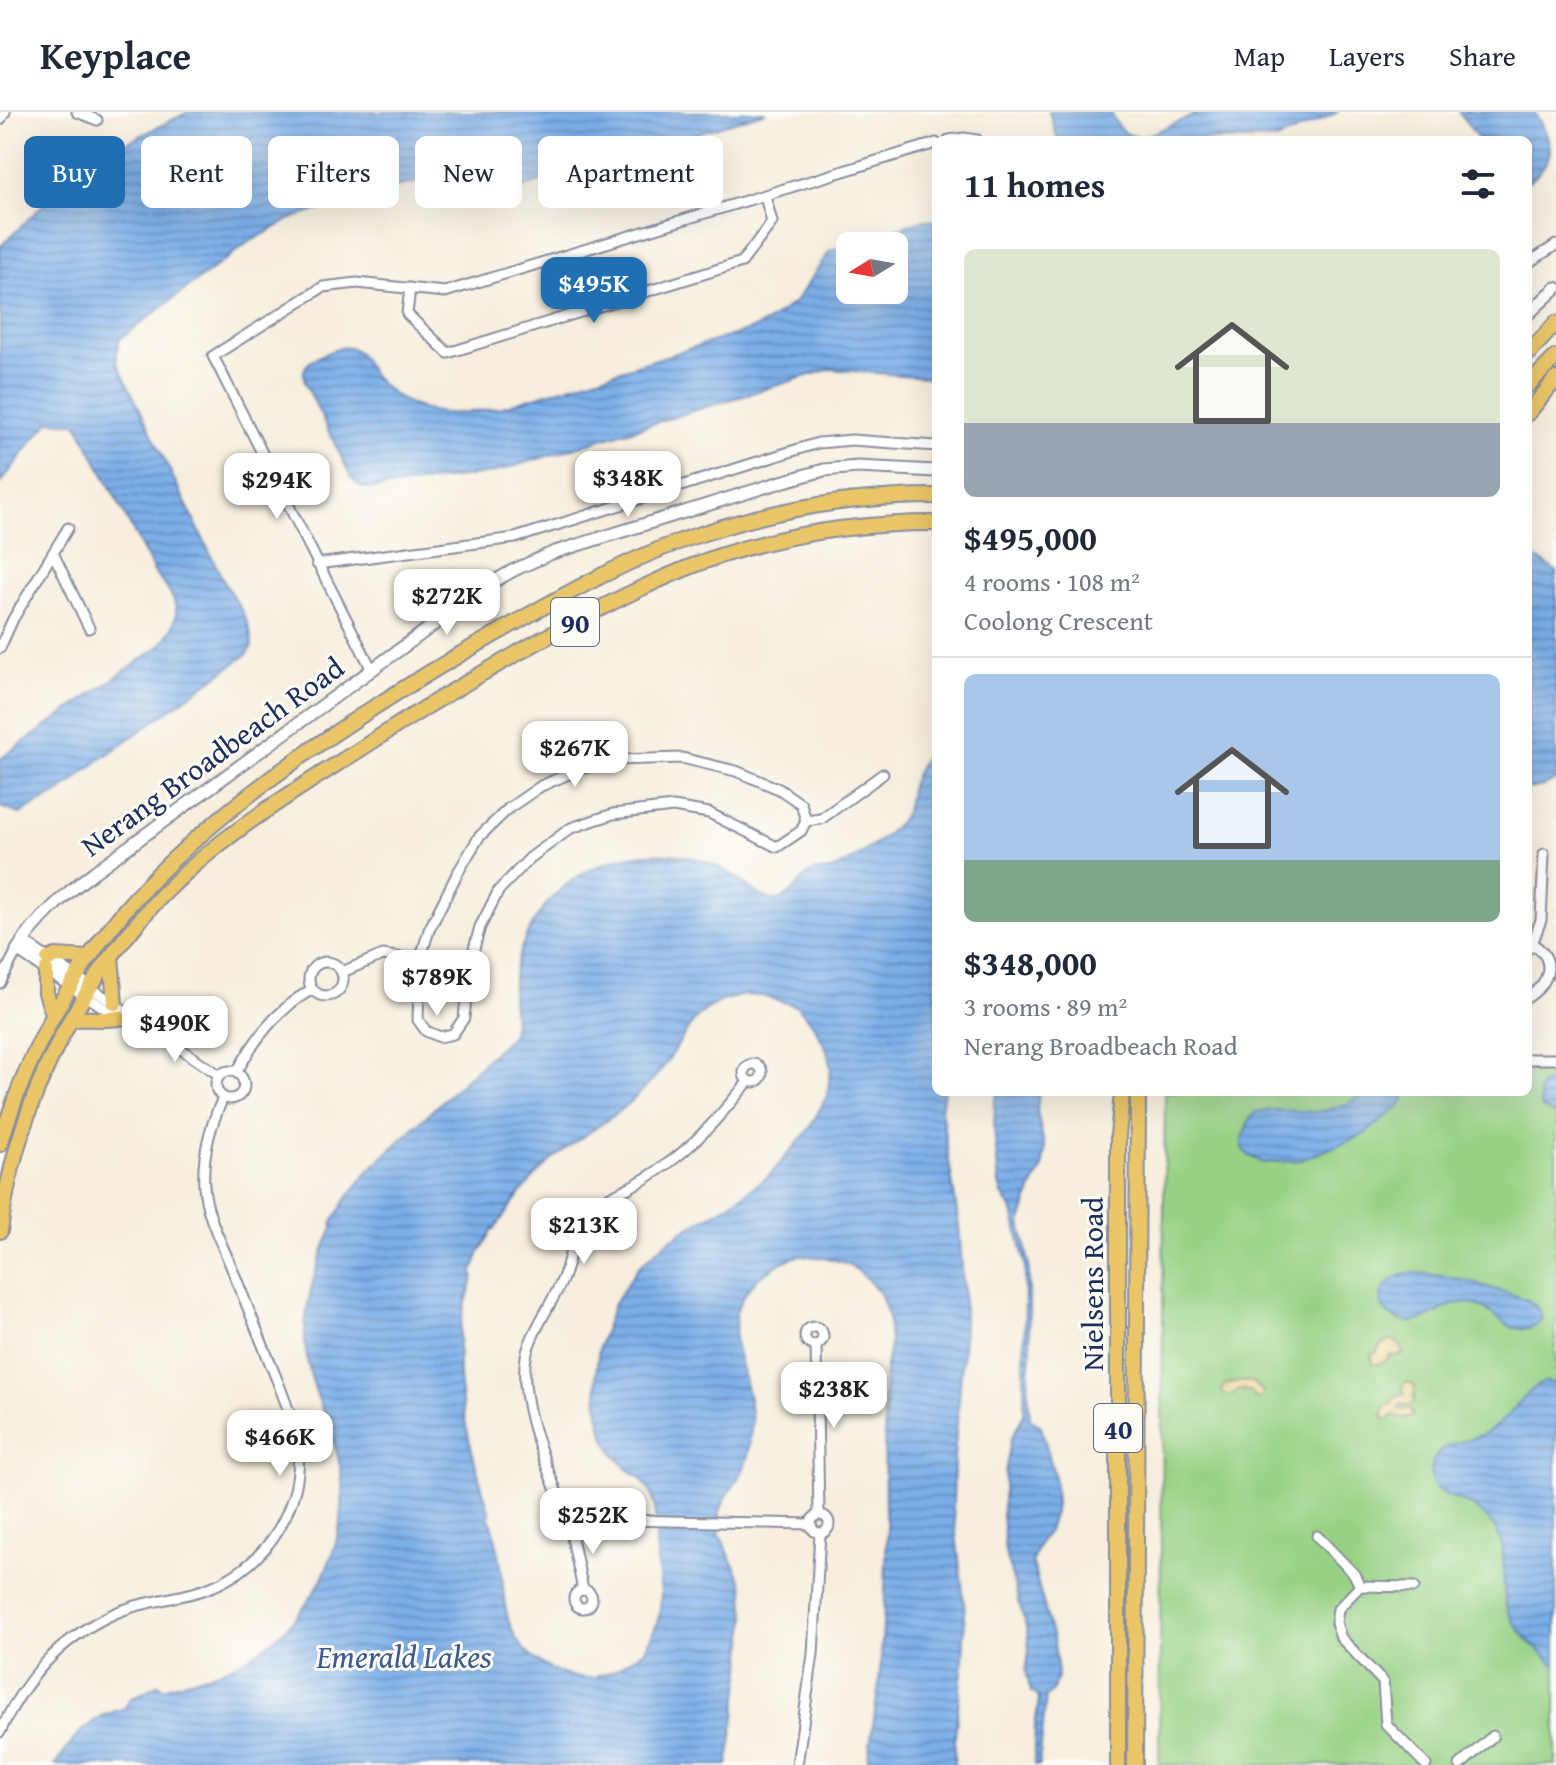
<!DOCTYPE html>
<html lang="en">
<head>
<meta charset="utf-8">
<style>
	:root { --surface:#fff; --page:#f6f6f7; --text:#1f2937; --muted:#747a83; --line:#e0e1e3; --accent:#1f6fb2 }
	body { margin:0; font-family:"Gentium Book Plus",serif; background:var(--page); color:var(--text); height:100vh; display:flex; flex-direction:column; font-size:30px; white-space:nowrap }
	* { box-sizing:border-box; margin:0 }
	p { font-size:26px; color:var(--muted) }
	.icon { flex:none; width:44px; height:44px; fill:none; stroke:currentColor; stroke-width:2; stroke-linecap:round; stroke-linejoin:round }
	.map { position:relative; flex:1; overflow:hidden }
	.sheet { position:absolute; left:932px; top:24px; width:600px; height:960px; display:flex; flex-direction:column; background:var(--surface); border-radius:12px; box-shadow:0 8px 32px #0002 }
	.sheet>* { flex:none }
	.hud { position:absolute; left:24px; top:24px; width:760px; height:72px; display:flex; gap:16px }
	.needle { width:52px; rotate:259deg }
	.fabs { position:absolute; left:836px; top:120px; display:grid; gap:16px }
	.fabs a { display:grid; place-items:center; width:72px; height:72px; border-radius:12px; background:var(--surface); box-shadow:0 8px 32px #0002; font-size:40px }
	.price { position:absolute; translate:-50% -68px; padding:0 18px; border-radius:16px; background:#fff; color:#222; font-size:26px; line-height:52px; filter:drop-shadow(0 2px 4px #0008) }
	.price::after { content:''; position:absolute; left:50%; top:48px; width:24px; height:18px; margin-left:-12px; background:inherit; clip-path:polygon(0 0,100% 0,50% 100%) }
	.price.selected { background:var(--accent); color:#fff }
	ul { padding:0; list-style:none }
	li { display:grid; align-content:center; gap:16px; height:424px; padding:0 32px }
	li+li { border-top:2px solid var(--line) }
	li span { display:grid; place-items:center; height:248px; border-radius:12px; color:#555 }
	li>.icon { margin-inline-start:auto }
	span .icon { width:144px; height:144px; fill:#fffc; stroke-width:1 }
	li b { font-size:34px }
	h2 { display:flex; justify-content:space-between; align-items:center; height:96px; padding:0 32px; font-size:34px }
	.pill { padding:0 28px; border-radius:12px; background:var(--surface); box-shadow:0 8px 32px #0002; font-size:28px; line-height:72px }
	.pill.selected { background:var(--accent); color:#fff }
	header { display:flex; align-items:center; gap:48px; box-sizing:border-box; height:112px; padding:0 40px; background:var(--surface); border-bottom:2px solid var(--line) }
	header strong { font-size:38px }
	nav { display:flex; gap:44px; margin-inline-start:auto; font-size:28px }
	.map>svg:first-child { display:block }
	.green { fill:#98d285; stroke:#5a8072; stroke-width:2 }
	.sand { fill:url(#sand-dots); stroke:#84847e; stroke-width:2 }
	.water { fill:url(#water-rules); stroke:#4b6ea3; stroke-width:2; fill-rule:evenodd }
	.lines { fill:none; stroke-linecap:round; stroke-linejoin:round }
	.minor-casing { stroke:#898e9e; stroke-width:13 }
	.tertiary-casing { stroke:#898e9e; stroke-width:15 }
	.primary-casing { stroke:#898e9e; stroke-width:18 }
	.minor { stroke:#fff; stroke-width:9 }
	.tertiary { stroke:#fff; stroke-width:11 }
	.primary { stroke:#eac669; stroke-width:14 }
	.labels { text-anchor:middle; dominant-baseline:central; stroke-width:6; stroke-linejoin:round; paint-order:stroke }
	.shield { fill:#fdfcf7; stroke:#5f6c8c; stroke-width:2 }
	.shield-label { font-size:28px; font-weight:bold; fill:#1b2f5e }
	.street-label { font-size:30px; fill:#1b2f5e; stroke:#fdfcf7 }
	.water-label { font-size:32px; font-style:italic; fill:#3d5b8e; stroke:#fdfcf7 }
</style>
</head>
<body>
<header>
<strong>Keyplace</strong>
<nav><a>Map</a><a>Layers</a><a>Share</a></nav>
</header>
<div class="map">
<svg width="1556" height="1653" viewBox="0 0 1556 1653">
	<defs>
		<pattern id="sand-dots" width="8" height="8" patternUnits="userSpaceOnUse" patternTransform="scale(2)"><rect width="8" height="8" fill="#eeda9e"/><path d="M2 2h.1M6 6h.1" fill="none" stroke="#ccbb8a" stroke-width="1.8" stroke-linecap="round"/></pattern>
		<pattern id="water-rules" width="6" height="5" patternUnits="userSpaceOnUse" patternTransform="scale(2)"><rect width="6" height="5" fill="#7baee8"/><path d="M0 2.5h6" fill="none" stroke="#648ebf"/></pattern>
	</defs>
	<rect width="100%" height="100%" fill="#fdfcf7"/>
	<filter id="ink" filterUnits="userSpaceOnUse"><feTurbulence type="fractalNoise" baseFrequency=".0125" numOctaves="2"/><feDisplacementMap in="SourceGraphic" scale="16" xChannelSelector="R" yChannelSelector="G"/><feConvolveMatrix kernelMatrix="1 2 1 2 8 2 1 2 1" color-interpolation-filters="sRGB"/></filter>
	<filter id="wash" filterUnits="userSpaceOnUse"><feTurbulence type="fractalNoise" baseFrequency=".006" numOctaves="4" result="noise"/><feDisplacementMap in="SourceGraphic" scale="32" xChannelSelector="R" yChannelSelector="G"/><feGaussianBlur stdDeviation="1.8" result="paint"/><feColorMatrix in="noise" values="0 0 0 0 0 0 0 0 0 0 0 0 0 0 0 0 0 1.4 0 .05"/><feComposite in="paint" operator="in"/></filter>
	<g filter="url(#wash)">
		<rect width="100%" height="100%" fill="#f7eedd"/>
		<polygon class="green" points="1528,958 1556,958 1556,1653 1159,1653 1165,980 1528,980"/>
		<g class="sand">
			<path d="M 1390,1229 L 1393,1229 L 1400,1232 L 1403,1242 L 1396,1244 L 1391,1243 C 1388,1248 1379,1253 1372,1252 L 1371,1243 L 1377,1240 L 1380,1233 Z"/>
			<polygon points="1234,1270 1253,1270 1263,1280 1263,1284 1258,1287 1254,1285 1250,1279 1238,1278 1231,1283 1225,1283 1222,1280 1224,1273"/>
			<path d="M 1406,1270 L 1411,1271 L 1415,1275 L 1414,1290 L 1410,1293 L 1401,1292 L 1398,1296 L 1401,1298 L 1409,1296 L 1412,1299 L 1412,1303 C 1407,1307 1397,1307 1393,1303 L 1390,1307 L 1384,1307 L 1383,1303 L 1385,1294 L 1393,1292 L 1392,1285 L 1405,1282 L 1401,1275 Z"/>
		</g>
		<g class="water">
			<path d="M 188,0 L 766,0 L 493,85 L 429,68 L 380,78 L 291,107 L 246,132 L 120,227 L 117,237 L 117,250 L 225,472 C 238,492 252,511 252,535 L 246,543 L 97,650 L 63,678 L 20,702 L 0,695 L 0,647 L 160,534 C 182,507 182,490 157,465 L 77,311 L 50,309 L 35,326 L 0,372 L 0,135 L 50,86 L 108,40 Z"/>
			<polygon points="1049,0 1111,0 1114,8 1121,18 1130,23 1139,25 1151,22 1200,0 1338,0 1277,28 1058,28"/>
			<path d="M 1459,0 L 1534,0 C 1556,33 1556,47 1528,70 L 1528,28 L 1479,28 Z"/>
			<path d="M 923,108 L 936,109 L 936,266 L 830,257 L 492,361 L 371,377 L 361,375 L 352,367 L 305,271 C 304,265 302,259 307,253 C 313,246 342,232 351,236 C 362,241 367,256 374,265 C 412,305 449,306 499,296 L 753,217 L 769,209 L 795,190 L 830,139 ZM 850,134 L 894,134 L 894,178 L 850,178 Z"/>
			<path d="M 1528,446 C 1539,446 1548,452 1556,460 L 1556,668 L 1544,674 L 1528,677 Z"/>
			<path d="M 936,625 L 936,980 L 944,980 L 941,997 L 959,1114 L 964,1183 L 964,1225 L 954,1346 L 953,1396 L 965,1499 L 963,1549 L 955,1624 L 954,1653 L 867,1653 L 879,1573 L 885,1485 L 887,1413 L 885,1404 L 884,1280 L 886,1255 L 890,1232 L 888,1203 L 880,1181 L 861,1161 L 848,1152 L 832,1147 L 801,1143 L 782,1150 L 757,1167 L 746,1180 L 736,1200 L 735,1230 L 749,1287 L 752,1308 L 748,1344 L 742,1361 L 725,1387 L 720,1399 L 719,1421 L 743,1472 L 746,1506 L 742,1557 L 728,1653 L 55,1653 L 79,1621 L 101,1604 L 125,1596 L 130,1587 L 159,1572 L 163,1576 C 189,1568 226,1559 249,1545 C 317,1505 358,1419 337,1341 C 326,1301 303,1261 305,1218 C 307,1183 318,1147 334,1114 L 332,1112 L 345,1089 L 368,1059 L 510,925 C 517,912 512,897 512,883 C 513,851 525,818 546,793 C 589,740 669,726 728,760 C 741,767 761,788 774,788 C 793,788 798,766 813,760 C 818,758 825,760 831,758 C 852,751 892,722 904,703 C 909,694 908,683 911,674 C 916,657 928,641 936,625 ZM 745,883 L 762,884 L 797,894 L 814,913 L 827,938 L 831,957 L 827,984 L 808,1019 L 770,1063 L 730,1092 L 679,1121 L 679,1123 L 672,1126 L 656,1139 L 637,1157 L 614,1192 L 606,1213 L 605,1220 L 603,1222 L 599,1235 L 596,1261 L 598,1293 L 601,1313 L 605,1326 L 614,1342 L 628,1357 L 640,1366 L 651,1381 L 655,1395 L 657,1450 L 661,1480 L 660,1499 L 657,1512 L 645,1538 L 613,1559 L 599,1563 L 595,1566 C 558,1567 521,1548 509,1510 C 502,1490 504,1469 500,1448 C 498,1436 495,1424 492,1412 L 491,1412 L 488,1403 L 490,1402 C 471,1338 450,1274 462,1206 C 465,1192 470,1178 474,1164 L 472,1162 L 480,1140 L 493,1117 L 495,1117 C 512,1091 530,1067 554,1046 C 583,1022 616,1006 642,979 C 654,968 664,955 673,941 C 682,927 689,912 702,901 C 717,889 727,887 745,883 Z"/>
			<path d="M 1556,967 L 1556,1004 L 1542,996 C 1536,979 1537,970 1556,967 Z"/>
			<polygon points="998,980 1039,980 1037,999 1045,1038 1042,1057 1032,1076 1021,1110 1029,1153 1029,1216 1031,1240 1028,1278 1030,1307 1041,1314 1054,1363 1056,1393 1048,1419 1039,1431 1032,1450 1054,1531 1058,1562 1052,1580 1046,1585 1039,1653 1034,1653 1035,1614 1039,1587 1036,1582 1031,1580 1026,1559 1029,1538 1027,1519 1005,1440 1002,1402 1005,1361 1011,1327 1024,1302 1025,1152 1013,1099 1002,1082 999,1072 994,1014 995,987"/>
			<polygon points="1367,980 1405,980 1404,987 1400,994 1363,1023 1301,1048 1263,1051 1248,1043 1242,1035 1242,1028 1249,1009 1253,1002 1256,1000 1274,998 1315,1000 1329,998 1347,992"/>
			<path d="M 1410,1161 C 1439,1161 1469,1169 1497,1178 C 1507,1181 1517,1183 1527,1188 C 1535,1192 1540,1197 1542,1206 L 1536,1214 C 1501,1226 1499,1195 1468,1191 C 1440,1188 1422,1224 1391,1204 C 1386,1201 1382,1195 1381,1189 C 1380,1172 1396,1164 1410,1161 Z"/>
			<path d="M 1547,1270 L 1556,1272 L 1556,1554 C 1539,1537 1512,1518 1506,1493 C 1500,1468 1510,1438 1494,1415 C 1488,1407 1480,1399 1472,1394 C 1453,1384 1422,1381 1433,1350 C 1441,1329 1468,1330 1485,1321 C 1505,1311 1517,1290 1534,1276 L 1542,1271 Z"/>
		</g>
	</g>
	<g filter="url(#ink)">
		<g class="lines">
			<g class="minor-casing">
				<g id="minor">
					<polyline points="77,0 97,8"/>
					<polyline points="0,8 5,0"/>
					<polyline points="949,28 964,26 977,28"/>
					<polyline points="1528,151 1556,133"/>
					<polyline points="410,176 407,202 448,241 742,150 772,110 765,84"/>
					<polyline points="54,443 89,516"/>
					<polyline points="317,452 515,426 818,331 852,328 936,334"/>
					<polyline points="0,536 13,507 68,416"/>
					<polyline points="372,558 213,244 323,175 357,171 445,180 936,31"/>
					<polygon points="682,646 736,659 779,677 801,692 806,709 801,719 777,735 709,701 673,695 613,702 571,716 530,746 499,778 480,815 472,844 465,855 467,877 464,906 453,922 440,925 426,919 418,908 420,848 429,818 457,762 479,725 509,696 541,674 580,657 615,648"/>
					<polyline points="806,709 821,707 883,662"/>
					<polyline points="1528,837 1531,835 1541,808 1544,742"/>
					<circle cx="326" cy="867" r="17"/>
					<polyline points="342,860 383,843 465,855"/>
					<polyline points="0,871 17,838"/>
					<polyline points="90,875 219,963"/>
					<polyline points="85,883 119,906 142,914"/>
					<path d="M 1528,885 C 1551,870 1556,847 1533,832"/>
					<polyline points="1528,947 1556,947"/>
					<circle cx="753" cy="961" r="9"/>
					<circle cx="230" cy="973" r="14"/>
					<path d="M 237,960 C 249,937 267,912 287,895 C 294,888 304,882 313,877"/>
					<circle cx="814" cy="1224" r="9"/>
					<polyline points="816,1233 819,1403"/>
					<circle cx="567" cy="1408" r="9"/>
					<path d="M 565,1400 C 547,1356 511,1277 530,1231 C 539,1208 554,1188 563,1166 C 572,1143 572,1117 590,1099 C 602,1087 617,1082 632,1074 C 642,1069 653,1062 663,1055 C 697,1032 722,1001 748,970"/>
					<circle cx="820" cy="1412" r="9"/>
					<polyline points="576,1407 811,1412"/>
					<polyline points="570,1416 583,1478"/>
					<polyline points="1317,1424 1354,1462 1360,1474 1414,1475"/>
					<polyline points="1360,1474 1338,1497 1336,1511 1341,1526 1383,1570 1386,1612 1426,1653"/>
					<circle cx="583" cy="1487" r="9"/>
					<path d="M 0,1620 C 23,1569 60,1527 111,1503 C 137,1491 165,1488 193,1481 C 242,1468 277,1434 293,1385 C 306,1343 294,1311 279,1273 C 263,1233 247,1194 231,1154 C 220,1128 206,1102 204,1074 C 202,1043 210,1014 223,986"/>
					<polyline points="797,1653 813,1542 820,1421"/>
					<polyline points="1460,1653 1493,1624"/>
				</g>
			</g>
			<g class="tertiary-casing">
				<g id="tertiary">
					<polyline points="1528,202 1556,176"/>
					<polyline points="22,830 90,875"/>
					<path d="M 85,883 L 17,838 C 37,807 64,783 94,760 L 491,471 L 514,458 L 552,441 L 781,370 L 824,358 L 858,355 L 936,359"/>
				</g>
			</g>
			<g class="primary-casing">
				<g id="primary">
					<polyline points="1528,242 1556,211"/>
					<polyline points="1528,273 1556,245"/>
					<polyline points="1528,301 1556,267"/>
					<polyline points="111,844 115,891"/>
					<polyline points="48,847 56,844 88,846"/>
					<polyline points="46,858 46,881 53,902"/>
					<path d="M 71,907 C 87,906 103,908 119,906"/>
					<path d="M 0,1032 C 26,946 67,868 124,799 C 159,757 201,721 244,687 C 322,626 406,573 492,524 C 560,485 629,445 704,421 C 779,396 856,384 936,384"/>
					<path d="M 0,1119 C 15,1002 67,892 145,802 C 205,733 282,687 359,638 C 427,593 498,551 570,512 C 618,487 667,462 719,444 C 789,421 862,411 936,411"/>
					<polyline points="1118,1653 1118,1024 1122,980"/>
					<polyline points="1135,1653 1138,980"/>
				</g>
			</g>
			<use href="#minor" class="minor"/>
			<use href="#tertiary" class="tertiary"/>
			<use href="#primary" class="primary"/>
		</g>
	</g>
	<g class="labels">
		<g class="shield">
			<rect x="551" y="486" width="48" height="48" rx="6"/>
			<rect x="1094" y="1292" width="48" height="48" rx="6"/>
		</g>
		<g class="shield-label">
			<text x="575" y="510">90</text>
			<text x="1118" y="1316">40</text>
		</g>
		<g class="street-label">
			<text transform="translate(212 644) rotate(-36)">Nerang Broadbeach Road</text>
			<text transform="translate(1092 1172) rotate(-90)">Nielsens Road</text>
		</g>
		<g class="water-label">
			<text x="404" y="1544">Emerald Lakes</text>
		</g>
	</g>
</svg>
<div class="fabs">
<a><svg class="needle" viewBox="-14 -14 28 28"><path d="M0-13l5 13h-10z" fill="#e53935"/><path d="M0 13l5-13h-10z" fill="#747a83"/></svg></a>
</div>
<b class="price selected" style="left:594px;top:213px">$495K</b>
<b class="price" style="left:628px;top:407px">$348K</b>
<b class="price" style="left:277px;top:409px">$294K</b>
<b class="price" style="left:447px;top:525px">$272K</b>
<b class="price" style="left:575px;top:677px">$267K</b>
<b class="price" style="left:437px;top:906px">$789K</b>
<b class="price" style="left:175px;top:952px">$490K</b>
<b class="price" style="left:584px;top:1154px">$213K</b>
<b class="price" style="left:834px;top:1318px">$238K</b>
<b class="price" style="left:280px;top:1366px">$466K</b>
<b class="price" style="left:593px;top:1444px">$252K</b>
<div class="hud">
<a class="pill selected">Buy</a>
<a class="pill">Rent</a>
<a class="pill">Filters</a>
<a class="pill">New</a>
<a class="pill">Apartment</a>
</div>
<section class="sheet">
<h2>11 homes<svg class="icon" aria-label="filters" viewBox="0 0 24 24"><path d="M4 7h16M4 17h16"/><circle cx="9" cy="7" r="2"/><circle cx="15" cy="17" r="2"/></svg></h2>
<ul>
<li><span style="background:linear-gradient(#dfe7d0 70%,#9aa5b1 0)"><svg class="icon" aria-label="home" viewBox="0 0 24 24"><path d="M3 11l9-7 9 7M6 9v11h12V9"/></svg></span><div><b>$495,000</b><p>4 rooms · 108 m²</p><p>Coolong Crescent</p></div></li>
<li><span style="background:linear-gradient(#a9c7e8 75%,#7fa58c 0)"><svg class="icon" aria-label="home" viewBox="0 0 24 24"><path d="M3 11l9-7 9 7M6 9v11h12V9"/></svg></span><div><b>$348,000</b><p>3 rooms · 89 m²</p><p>Nerang Broadbeach Road</p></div></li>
</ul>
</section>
</div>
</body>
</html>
